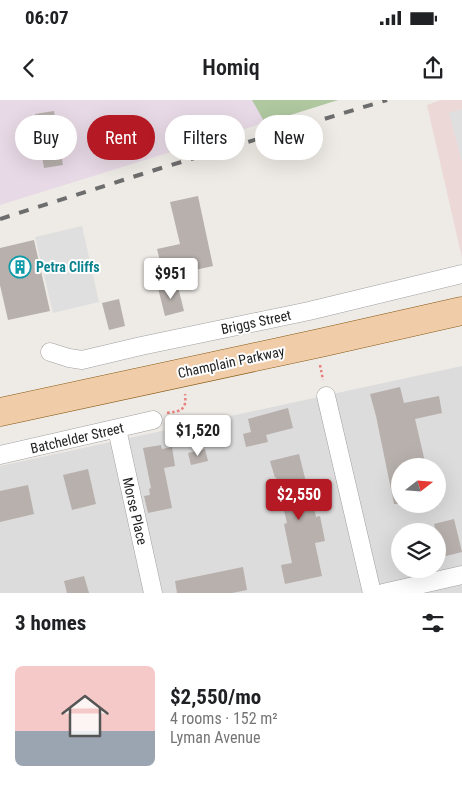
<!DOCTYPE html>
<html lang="en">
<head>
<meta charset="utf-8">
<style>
	:root { --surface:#fff; --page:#f2f2f2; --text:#202124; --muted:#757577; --accent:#b51924 }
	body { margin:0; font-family:"Roboto Condensed",sans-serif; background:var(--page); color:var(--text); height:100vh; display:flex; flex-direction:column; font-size:19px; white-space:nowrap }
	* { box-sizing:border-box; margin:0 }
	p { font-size:16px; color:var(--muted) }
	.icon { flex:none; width:28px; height:28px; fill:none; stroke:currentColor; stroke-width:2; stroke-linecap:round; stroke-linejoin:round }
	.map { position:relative; height:493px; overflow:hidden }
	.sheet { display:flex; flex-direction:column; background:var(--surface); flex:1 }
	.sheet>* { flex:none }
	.guide { position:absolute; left:15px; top:15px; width:432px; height:45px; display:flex; gap:10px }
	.needle { width:32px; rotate:73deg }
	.tools { position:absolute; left:391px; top:358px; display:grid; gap:10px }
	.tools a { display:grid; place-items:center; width:55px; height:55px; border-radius:50%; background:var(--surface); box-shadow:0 5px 20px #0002; font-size:25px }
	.price { position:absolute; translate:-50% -42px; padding:0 11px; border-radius:5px; background:#fff; color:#222; font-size:16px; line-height:32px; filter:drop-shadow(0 1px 2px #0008) }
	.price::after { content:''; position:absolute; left:50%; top:30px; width:15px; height:11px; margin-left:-8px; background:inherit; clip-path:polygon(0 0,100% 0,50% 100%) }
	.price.current { background:var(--accent); color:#fff }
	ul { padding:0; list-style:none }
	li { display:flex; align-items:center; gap:15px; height:125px; padding:0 15px }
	li span { display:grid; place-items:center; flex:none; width:140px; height:100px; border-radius:8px; color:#555 }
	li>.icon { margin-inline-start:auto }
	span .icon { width:60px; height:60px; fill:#fffc; stroke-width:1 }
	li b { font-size:21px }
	h2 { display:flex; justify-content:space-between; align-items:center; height:60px; padding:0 15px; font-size:21px }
	.tag { padding:0 18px; border-radius:22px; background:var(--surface); box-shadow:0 5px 20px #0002; font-size:18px; line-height:45px }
	.tag.current { background:var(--accent); color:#fff }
	.status { display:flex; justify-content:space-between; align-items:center; height:35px; padding:0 25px; background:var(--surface); direction:ltr }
	.status svg { height:14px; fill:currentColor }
	header { display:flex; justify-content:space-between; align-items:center; height:65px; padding:0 15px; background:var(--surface); font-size:22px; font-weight:600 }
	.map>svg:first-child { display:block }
	.residential { fill:#dddcdc; fill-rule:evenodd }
	.commercial { fill:#edd8d8 }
	.industrial { fill:#e7d9e5 }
	.forest { fill:#afc8a0 }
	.parking { fill:#dfdfdf }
	.building { fill:#b7b0ac }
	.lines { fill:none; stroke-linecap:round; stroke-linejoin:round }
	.minor-casing { stroke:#a0a0a0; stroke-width:19 }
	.primary-casing { stroke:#875812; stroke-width:29 }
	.path { stroke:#e9807d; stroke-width:2.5; stroke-dasharray:2.5 2.5; stroke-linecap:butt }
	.minor { stroke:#fff; stroke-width:18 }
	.primary { stroke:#f0cca9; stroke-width:28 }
	.rail { stroke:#6d6d6d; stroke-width:4; stroke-dasharray:10 10; stroke-linecap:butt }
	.labels { text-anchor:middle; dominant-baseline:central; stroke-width:4; stroke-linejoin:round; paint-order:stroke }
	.culture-label { font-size:14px; font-weight:bold; fill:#0d838f; stroke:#fff; text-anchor:start }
	.street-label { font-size:14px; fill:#1f1f1f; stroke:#fff }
</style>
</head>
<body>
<div class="status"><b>06:07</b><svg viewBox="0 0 49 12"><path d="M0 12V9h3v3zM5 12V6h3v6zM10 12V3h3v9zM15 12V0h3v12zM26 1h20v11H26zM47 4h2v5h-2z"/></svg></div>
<header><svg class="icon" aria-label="back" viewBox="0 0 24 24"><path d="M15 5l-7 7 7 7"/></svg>Homiq<svg class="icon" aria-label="share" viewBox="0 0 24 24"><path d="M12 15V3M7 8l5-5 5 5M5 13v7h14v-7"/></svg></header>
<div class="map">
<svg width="462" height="493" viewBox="0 0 462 493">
	<rect width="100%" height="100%" fill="#eeebe6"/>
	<path class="residential" d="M 462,266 L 462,493 L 0,493 L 0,366 ZM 400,366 L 438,366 L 438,404 L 400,404 ZM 400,431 L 438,431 L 438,469 L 400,469 Z"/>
	<polygon class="commercial" points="441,0 462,0 462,158 427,5"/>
	<polygon class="industrial" points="0,0 338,0 0,105"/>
	<polygon class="forest" points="252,0 338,0 265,23"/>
	<g class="parking">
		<polygon points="462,9 462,62 449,13"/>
		<polygon points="82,126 99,202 53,213 35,137"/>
	</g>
	<g class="building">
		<polygon points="54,11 63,65 44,68 35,14"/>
		<polygon points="198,96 213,166 164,177 157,149 180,144 170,102"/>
		<polygon points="34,140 50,211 8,220 0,185 0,148"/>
		<polygon points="177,183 184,211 165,216 158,188"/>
		<polygon points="119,199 125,226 109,230 102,203"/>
		<polygon points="400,287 404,303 439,296 442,313 415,319 426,366 400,366 400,404 394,404 376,316 370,294"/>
		<polygon points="288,308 293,328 266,335 268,342 246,347 243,334 251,332 248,319"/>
		<polygon points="161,345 162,349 172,347 175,366 164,368 172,408 148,413 144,396 150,395 149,389 151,388 143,348"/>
		<polygon points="205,349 208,361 191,365 188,353"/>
		<polygon points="299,354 308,390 310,390 316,417 320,416 325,441 315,443 322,476 285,484 281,465 292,463 284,424 287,423 276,377 275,378 270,361"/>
		<polygon points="88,369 96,404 72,410 63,375"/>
		<polygon points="28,385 34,414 0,422 0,391"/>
		<polygon points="454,419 462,452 442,457 438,439 438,431 436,431 434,424"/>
		<polygon points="243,467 247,490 232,493 177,493 175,481"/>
		<polygon points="84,476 89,493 67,493 64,481"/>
	</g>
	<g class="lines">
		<g class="minor-casing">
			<g id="minor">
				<polyline points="50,252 69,258 82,260 141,246 309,211 462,174"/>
				<polyline points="326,296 372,493"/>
				<polyline points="117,329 153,493"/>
				<polyline points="0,355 153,320"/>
				<polyline points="383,493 462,475"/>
			</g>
		</g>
		<g class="primary-casing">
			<polyline id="primary" points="0,312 320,243 462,211"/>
		</g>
		<g class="path">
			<polyline points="320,265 323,280"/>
			<path d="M 167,313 C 181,311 187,310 185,294"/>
		</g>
		<use href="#minor" class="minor"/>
		<use href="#primary" class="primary"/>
		<polyline class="rail" points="0,119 158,69 387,0"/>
	</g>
	<defs>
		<g id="building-ring" transform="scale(1.125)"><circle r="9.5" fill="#fff" stroke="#0f9aa8" stroke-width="1.5"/><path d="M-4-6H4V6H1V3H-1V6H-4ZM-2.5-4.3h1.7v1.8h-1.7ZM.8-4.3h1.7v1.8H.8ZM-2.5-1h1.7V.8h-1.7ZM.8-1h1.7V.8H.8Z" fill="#0f9aa8"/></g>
	</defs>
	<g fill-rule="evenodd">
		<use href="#building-ring" x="20" y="167"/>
	</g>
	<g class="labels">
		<g class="culture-label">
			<text x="36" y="167">Petra Cliffs</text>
		</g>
		<g class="street-label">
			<text transform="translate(256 222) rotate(-12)">Briggs Street</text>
			<text transform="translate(231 262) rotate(-12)">Champlain Parkway</text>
			<text transform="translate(77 338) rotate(-13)">Batchelder Street</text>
			<text transform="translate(135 411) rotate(77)">Morse Place</text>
		</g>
	</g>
</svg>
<div class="tools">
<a><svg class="needle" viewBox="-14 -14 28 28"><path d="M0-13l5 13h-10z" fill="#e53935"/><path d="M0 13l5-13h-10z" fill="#757577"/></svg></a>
<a><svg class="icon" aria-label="layers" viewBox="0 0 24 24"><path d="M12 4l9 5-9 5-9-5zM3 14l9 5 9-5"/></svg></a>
</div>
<b class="price" style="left:171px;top:200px">$951</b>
<b class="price" style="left:198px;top:357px">$1,520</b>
<b class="price current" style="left:299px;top:421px">$2,550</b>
<div class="guide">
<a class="tag">Buy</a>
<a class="tag current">Rent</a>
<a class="tag">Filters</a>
<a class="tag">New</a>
</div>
</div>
<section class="sheet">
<h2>3 homes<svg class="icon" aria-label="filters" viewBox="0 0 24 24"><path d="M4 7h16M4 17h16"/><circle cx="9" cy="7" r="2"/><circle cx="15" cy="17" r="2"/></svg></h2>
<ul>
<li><span style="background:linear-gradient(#f6c9c9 65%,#9aa5b1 0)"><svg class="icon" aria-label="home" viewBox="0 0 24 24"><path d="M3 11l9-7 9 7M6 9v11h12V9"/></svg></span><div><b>$2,550/mo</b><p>4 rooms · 152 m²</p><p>Lyman Avenue</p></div></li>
</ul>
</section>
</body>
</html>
